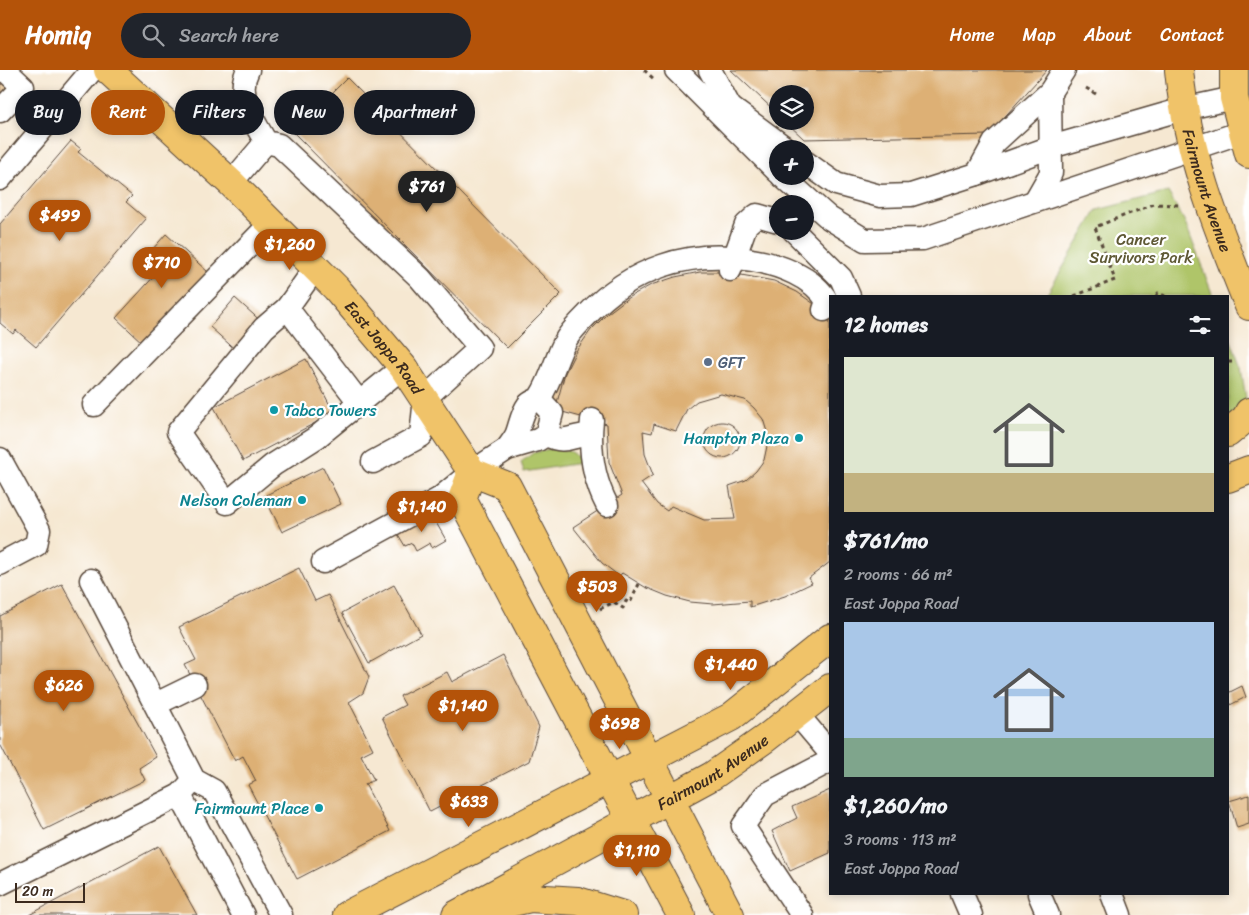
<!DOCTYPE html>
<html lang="en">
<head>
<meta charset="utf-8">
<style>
	:root { --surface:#171b24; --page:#20242c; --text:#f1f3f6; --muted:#9ea1a6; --accent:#b45309 }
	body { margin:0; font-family:Sriracha,sans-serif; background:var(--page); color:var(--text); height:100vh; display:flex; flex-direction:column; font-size:19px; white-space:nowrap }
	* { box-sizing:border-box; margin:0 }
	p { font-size:16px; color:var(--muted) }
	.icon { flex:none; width:28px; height:28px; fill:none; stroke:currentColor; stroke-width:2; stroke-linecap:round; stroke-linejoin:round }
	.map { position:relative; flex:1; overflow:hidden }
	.details { position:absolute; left:829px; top:225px; width:400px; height:600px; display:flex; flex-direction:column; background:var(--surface); border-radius:0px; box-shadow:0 2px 8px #0003 }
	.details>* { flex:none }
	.banner { position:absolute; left:15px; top:20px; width:475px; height:45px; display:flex; gap:10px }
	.fabs { position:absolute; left:769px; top:15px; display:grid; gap:10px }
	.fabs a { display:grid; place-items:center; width:45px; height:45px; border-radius:50%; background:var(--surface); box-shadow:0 2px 8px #0003; font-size:25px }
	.scale { position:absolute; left:15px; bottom:12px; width:70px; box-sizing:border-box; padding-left:5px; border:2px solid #3b2a1e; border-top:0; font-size:14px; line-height:18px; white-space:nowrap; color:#3b2a1e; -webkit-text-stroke:4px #fff; paint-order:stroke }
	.price { position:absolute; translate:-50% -42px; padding:0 11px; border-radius:18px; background:var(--accent); color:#fff; font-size:16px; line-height:32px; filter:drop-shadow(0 1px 2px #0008) }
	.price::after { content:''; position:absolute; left:50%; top:30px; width:15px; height:11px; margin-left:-8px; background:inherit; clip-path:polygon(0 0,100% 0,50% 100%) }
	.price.selected { background:#222; color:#fff }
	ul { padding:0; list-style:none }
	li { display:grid; align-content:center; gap:10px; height:265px; padding:0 15px }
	li span { display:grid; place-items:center; height:155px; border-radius:0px; color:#555 }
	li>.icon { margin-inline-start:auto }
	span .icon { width:90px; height:90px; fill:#fffc; stroke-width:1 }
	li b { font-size:21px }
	h2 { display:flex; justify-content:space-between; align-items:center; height:60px; padding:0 15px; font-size:21px }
	.tag { padding:0 18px; border-radius:22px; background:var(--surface); box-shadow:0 2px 8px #0003; font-size:18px; line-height:45px }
	.tag.selected { background:var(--accent); color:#fff }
	header { display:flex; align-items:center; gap:30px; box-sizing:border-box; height:70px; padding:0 25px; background:var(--accent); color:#fff }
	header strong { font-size:24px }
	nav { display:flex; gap:28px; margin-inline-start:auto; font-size:18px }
	.search { width:350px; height:45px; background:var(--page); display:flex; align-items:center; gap:12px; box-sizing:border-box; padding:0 18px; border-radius:28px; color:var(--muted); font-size:19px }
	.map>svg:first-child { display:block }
	.green { fill:#afc569; stroke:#757844 }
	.building { fill:#ddb074; fill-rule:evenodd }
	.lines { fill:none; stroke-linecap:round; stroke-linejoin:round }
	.minor-casing { stroke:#574639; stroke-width:25 }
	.major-casing { stroke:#574639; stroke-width:30 }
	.path { stroke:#574639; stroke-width:3; stroke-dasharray:4 4; stroke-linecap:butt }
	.minor { stroke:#fff; stroke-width:22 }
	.major { stroke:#f0c369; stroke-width:28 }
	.service-dot { fill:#5c6f8a; stroke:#fff; stroke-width:2 }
	.culture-dot { fill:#0f9aa8; stroke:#fff; stroke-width:2 }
	.labels { text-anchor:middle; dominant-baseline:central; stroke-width:4.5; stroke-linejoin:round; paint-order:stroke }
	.street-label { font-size:16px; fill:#3b2a1e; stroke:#fff }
	.park-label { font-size:16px; fill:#5e5834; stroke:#fff }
	.service-label { font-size:16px; fill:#4e5e75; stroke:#fff; text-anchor:start }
	.culture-label { font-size:16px; fill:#0d838f; stroke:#fff; text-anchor:end }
</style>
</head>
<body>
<header>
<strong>Homiq</strong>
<div class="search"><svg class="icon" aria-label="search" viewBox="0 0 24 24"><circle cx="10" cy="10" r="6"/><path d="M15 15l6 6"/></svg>Search here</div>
<nav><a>Home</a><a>Map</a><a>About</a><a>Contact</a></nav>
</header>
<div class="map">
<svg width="1249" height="845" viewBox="0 0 1249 845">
	<rect width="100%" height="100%" fill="#fff"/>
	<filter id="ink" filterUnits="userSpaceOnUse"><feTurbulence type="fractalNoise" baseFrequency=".02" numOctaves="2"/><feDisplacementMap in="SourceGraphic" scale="10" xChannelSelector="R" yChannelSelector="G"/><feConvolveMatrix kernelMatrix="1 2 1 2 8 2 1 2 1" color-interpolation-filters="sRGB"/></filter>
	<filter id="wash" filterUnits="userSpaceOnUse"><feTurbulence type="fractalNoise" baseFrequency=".0096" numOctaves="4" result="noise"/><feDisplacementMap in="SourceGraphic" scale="20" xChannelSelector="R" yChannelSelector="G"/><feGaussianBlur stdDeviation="1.12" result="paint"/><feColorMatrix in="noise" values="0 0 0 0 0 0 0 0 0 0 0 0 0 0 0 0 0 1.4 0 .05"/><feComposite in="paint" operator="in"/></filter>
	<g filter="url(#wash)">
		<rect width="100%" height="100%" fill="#f6e8d2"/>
		<g class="green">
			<polygon points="1168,122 1185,152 1213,226 1046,226 1097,140"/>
			<polygon points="1228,263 1241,298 1246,328 1232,345 1228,347"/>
			<path d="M 549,379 C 564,380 573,378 580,393 L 524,402 L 521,392 L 533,383 Z"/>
		</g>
		<g id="blocks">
			<g class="building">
				<polygon points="731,0 1047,0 988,65 804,69 785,51 805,51 805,24 778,24 778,44"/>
				<polygon points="0,8 14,20 0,36"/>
				<polygon points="347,8 561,224 507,278 293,62"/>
				<polygon points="71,71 81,79 78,82 132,126 126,132 146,149 36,277 16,260 13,264 0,253 0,154"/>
				<polygon points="166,164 208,202 144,274 116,248 158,202 144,189"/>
				<path d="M 700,202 L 725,202 L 774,211 L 797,222 L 830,245 L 830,492 L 809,508 L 812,513 L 785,526 L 750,537 L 750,531 L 713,534 L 690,532 L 667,526 L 645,517 L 622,503 L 619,506 L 602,493 L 573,457 L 622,425 L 609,392 L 607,354 L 555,340 L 565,303 L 576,281 L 591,260 L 608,243 L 629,227 L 651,215 L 675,207 ZM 721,324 L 745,330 L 754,338 L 763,349 L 767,362 L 767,376 L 764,390 L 756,401 L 746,410 L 729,416 L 735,449 L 704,450 L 671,436 L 667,441 L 657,434 L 641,413 L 653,405 L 645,384 L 643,361 L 652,363 L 654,354 L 676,361 L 687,339 L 697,331 Z"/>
				<polygon points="235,228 264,254 239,283 210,257"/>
				<polygon points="306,289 334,343 243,391 214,337"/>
				<circle cx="722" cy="370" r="18"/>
				<polygon points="323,397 341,434 282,462 264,426"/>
				<polygon points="430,442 446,470 432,478 430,473 416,481 412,473 405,476 396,461"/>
				<polygon points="299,498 315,531 328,525 369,607 363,623 349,632 373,679 361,685 374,710 365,714 390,761 297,809 248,715 256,711 243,686 235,691 185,595 196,590 179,557"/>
				<polygon points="62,514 156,687 139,698 145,710 44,760 0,674 0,546"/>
				<polygon points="394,515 421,564 369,593 342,543"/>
				<polygon points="503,585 539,657 529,691 430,742 382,647 405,635 400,626 447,602 452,612"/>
				<polygon points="1242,616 1246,627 1230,635 1228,623"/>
				<polygon points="830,720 830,783 790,801 772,761 797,748 792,737"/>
				<polygon points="1249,725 1249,754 1237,758 1229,731"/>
				<polygon points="159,776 197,845 29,845"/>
			</g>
		</g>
	</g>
	<g filter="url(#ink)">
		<use href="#blocks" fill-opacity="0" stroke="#574639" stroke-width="1"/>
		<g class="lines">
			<g class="minor-casing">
				<g id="minor">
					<path d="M 248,0 C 235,23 254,52 266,72 L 279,75 L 420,208 L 480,278 L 425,328 L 421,366 L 373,392"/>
					<polyline points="676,0 778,102"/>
					<polyline points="710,0 731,39"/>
					<polyline points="723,32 787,79"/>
					<polyline points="0,41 23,17 5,0"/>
					<polyline points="805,92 836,114 880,126 911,125 977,104 1051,77 1183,39 1234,28"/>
					<polyline points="977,104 994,73 1050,22 1064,0"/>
					<polyline points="782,106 829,148 865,170 923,169 1242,62"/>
					<polyline points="0,109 92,0"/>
					<polyline points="231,113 266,72"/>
					<polyline points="1035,131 1051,103 1050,22"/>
					<polyline points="794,161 841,208 849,226"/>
					<polyline points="316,197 287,238 264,258 178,362 227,433 273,395 317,367 403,297"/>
					<polyline points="730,200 746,155 757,145 778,151"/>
					<polyline points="287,238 359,332"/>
					<polyline points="94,335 272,152"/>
					<path d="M 592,350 C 589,379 593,408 607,435"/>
					<path d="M 546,365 C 568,375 569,365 590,365"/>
					<path d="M 507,379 C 510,374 515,369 517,363 C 520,355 522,343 528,335 C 531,331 537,331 540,327 C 552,309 556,286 567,268 C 572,260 580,252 587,245 C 630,199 690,178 752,190 C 777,194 814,207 827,231 L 824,240"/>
					<polyline points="0,389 39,460 36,475 0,494"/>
					<polyline points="323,492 439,429 472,402 507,379 538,370 546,365 552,343 539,329"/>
					<polyline points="91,510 194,710 214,721 281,845"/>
					<polyline points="156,634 195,615"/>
					<polyline points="797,644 830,683"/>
					<polyline points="180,725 243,845"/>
					<polyline points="0,814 180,725 194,710"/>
					<polyline points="962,824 971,845"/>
					<polyline points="1039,824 1048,845"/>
					<polyline points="1112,824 1120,845"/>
					<polyline points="802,845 743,756 765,725 830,691"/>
				</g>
			</g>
			<g class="major-casing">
				<g id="major">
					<path id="s1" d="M 108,0 L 231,113 L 336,218 L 403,297 L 472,402 L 507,416 L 730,845"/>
					<path id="s2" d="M 1179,0 C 1187,84 1218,159 1249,236"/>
					<polyline points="1234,0 1234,28 1249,84"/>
					<polyline points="1228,363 1246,348 1249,342"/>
					<polyline points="472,402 462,429 681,845"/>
					<polyline points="1228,408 1249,400"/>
					<polyline points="490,837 530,828 578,831 623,845"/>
					<polyline points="347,845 731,647 830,568"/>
					<path id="s3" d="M 456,845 L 712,706 L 766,668 L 830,618"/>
				</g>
			</g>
			<g class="path">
				<polyline points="644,0 654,9"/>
				<polyline points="1086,18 1096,24"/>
				<polyline points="1074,226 1115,210 1095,157 1154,134 1179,135"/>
				<polyline points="1156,226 1158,223 1165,226"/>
				<polyline points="1228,292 1236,292"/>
				<polyline points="600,539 614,532 623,538 626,531 630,533 639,514"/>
			</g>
			<use href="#minor" class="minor"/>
			<use href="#major" class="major"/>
		</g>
	</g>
	<circle class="service-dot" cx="708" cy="292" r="5"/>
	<g class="culture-dot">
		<circle cx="274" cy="340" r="5"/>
		<circle cx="799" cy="368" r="5"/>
		<circle cx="302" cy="430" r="5"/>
		<circle cx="319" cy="738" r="5"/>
	</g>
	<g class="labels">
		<g class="street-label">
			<text stroke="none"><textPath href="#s2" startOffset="124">Fairmount Avenue</textPath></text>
			<text stroke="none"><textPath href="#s1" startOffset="392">East Joppa Road</textPath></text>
			<text stroke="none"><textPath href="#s3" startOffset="294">Fairmount Avenue</textPath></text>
		</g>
		<g class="park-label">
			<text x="1141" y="169">Cancer<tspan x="1141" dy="18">Survivors Park</tspan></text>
		</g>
		<g class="service-label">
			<text x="718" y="292">GFT</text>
		</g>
		<g class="culture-label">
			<text x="284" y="340" text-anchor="start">Tabco Towers</text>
			<text x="789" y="368">Hampton Plaza</text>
			<text x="292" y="430">Nelson Coleman</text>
			<text x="309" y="738">Fairmount Place</text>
		</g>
	</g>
</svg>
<div class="fabs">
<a><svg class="icon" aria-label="layers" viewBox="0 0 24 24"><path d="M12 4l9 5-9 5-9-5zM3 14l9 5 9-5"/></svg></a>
<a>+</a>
<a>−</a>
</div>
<div class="scale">20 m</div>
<b class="price selected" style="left:427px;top:143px">$761</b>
<b class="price" style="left:60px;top:172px">$499</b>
<b class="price" style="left:290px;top:201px">$1,260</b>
<b class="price" style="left:162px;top:219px">$710</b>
<b class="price" style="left:422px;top:463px">$1,140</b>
<b class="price" style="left:597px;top:543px">$503</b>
<b class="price" style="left:731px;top:621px">$1,440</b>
<b class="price" style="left:64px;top:642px">$626</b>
<b class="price" style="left:463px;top:662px">$1,140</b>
<b class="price" style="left:620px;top:680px">$698</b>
<b class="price" style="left:469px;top:758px">$633</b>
<b class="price" style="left:637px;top:807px">$1,110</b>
<div class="banner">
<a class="tag">Buy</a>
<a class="tag selected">Rent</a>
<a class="tag">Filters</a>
<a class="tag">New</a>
<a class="tag">Apartment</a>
</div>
<section class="details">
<h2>12 homes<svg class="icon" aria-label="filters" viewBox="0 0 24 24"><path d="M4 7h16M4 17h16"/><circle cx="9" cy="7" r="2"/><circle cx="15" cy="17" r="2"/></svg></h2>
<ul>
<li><span style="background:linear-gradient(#dfe7d0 75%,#c2b280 0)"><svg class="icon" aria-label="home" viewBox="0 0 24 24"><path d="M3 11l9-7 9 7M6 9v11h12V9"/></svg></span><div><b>$761/mo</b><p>2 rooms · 66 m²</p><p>East Joppa Road</p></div></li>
<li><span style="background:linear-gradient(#a9c7e8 75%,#7fa58c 0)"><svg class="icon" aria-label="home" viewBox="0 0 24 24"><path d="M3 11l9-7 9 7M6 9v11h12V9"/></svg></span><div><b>$1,260/mo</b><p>3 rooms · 113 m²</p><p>East Joppa Road</p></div></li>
</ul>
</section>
</div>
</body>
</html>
